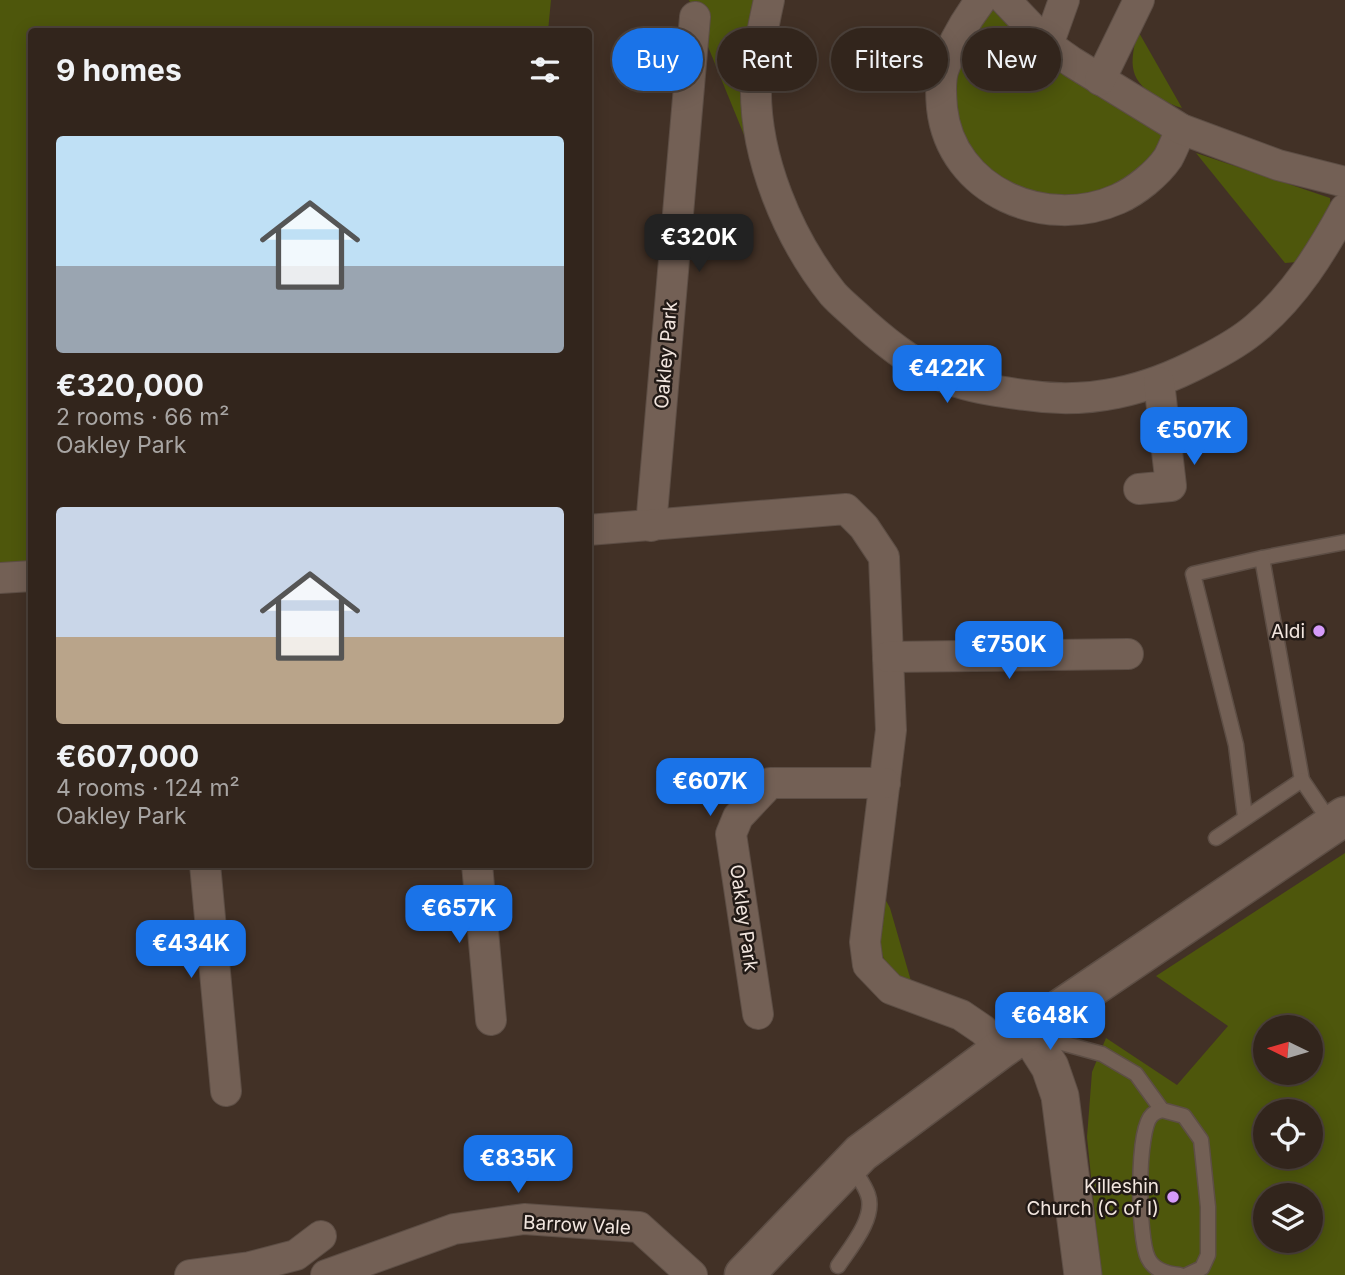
<!DOCTYPE html>
<html lang="en">
<head>
<meta charset="utf-8">
<style>
	:root { --surface:#32251c; --page:#3a2d25; --text:#f1f3f6; --muted:#a8a5a3; --line:#4d423b; --accent:#1a73e8 }
	body { margin:0; font-family:Inter,sans-serif; background:var(--page); color:var(--text); height:100vh; display:flex; flex-direction:column; font-size:26px; white-space:nowrap }
	* { box-sizing:border-box; margin:0 }
	p { font-size:23px; color:var(--muted) }
	.icon { flex:none; width:38px; height:38px; fill:none; stroke:currentColor; stroke-width:2; stroke-linecap:round; stroke-linejoin:round }
	.map { position:relative; flex:1; overflow:hidden }
	.panel { position:absolute; left:28px; top:28px; width:564px; height:840px; display:flex; flex-direction:column; background:var(--surface); border-radius:7px; box-shadow:0 4px 18px #0003,0 0 0 2px var(--line) }
	.panel>* { flex:none }
	.top-card { position:absolute; left:612px; top:28px; width:626px; height:63px; display:flex; gap:14px }
	.needle { width:46px; rotate:275deg }
	.buttons { position:absolute; left:1253px; top:1015px; display:grid; gap:14px }
	.buttons a { display:grid; place-items:center; width:70px; height:70px; border-radius:50%; background:var(--surface); box-shadow:0 4px 18px #0003,0 0 0 2px var(--line); font-size:35px }
	.price { position:absolute; translate:-50% -60px; padding:0 16px; border-radius:14px; background:var(--accent); color:#fff; font-size:23px; line-height:46px; filter:drop-shadow(0 2px 4px #0008) }
	.price::after { content:''; position:absolute; left:50%; top:42px; width:21px; height:16px; margin-left:-10px; background:inherit; clip-path:polygon(0 0,100% 0,50% 100%) }
	.price.active { background:#222; color:#fff }
	ul { padding:0; list-style:none }
	li { display:grid; align-content:center; gap:14px; height:371px; padding:0 28px }
	li span { display:grid; place-items:center; height:217px; border-radius:7px; color:#555 }
	li>.icon { margin-inline-start:auto }
	span .icon { width:126px; height:126px; fill:#fffc; stroke-width:1 }
	li b { font-size:30px }
	h2 { display:flex; justify-content:space-between; align-items:center; height:84px; padding:0 28px; font-size:30px }
	.tag { padding:0 24px; border-radius:32px; background:var(--surface); box-shadow:0 4px 18px #0003,0 0 0 2px var(--line); font-size:24px; line-height:63px }
	.tag.active { background:var(--accent); color:#fff }
	.map>svg:first-child { display:block }
	.green { fill:#4e570c; fill-rule:evenodd }
	.lines { fill:none; stroke-linecap:round; stroke-linejoin:round }
	.service-casing { stroke:#5d4e45; stroke-width:17 }
	.minor-casing { stroke:#5d4e45; stroke-width:32 }
	.tertiary-casing { stroke:#5d4e45; stroke-width:39 }
	.secondary-casing { stroke:#5d4e45; stroke-width:41 }
	.service { stroke:#736055; stroke-width:14 }
	.minor { stroke:#736055; stroke-width:30 }
	.tertiary { stroke:#736055; stroke-width:37 }
	.secondary { stroke:#736055; stroke-width:38 }
	.poi-dot { fill:#d69bfa; stroke:#221a16; stroke-width:2.5 }
	.labels { text-anchor:middle; dominant-baseline:central; stroke-width:5; stroke-linejoin:round; paint-order:stroke }
	.street-label { font-size:19px; fill:#f2e6df; stroke:#221a16 }
	.poi-label { font-size:19px; fill:#f2e6df; stroke:#221a16; text-anchor:end }
</style>
</head>
<body>
<div class="map">
<svg width="1345" height="1275" viewBox="0 0 1345 1275">
	<rect width="100%" height="100%" fill="#423126"/>
	<g class="green">
		<polygon points="0,0 551,0 548,31 32,32 31,564 0,568"/>
		<polygon points="689,0 760,0 751,152"/>
		<polygon points="991,6 1025,39 1166,135 1148,164 1097,198 1046,201 990,179 958,130 953,69"/>
		<path d="M 1138,31 L 1182,108 C 1174,106 1168,102 1161,99 C 1128,82 1129,64 1138,31 Z"/>
		<polygon points="1196,153 1330,198 1331,211 1297,262 1285,263"/>
		<path d="M 1345,853 L 1345,1275 L 1101,1275 L 1087,1137 L 1092,1072 L 1106,1038 L 1177,1085 L 1228,1026 L 1156,976 ZM 1265,1027 L 1311,1027 L 1311,1073 L 1265,1073 ZM 1265,1111 L 1311,1111 L 1311,1157 L 1265,1157 ZM 1265,1195 L 1311,1195 L 1311,1241 L 1265,1241 Z"/>
		<path d="M 883,895 L 890,908 L 911,981 C 870,973 881,924 883,895 Z"/>
	</g>
	<g class="lines">
		<g class="service-casing">
			<g id="service">
				<polyline points="1262,558 1345,542"/>
				<polyline points="1245,817 1236,745 1193,574 1262,558 1302,780"/>
				<polyline points="1216,838 1302,780 1331,823"/>
				<polyline points="1040,1037 1102,1054 1136,1074 1162,1110 1184,1116 1201,1140 1208,1207 1208,1255 1202,1268 1187,1275"/>
				<path d="M 1162,1110 C 1159,1111 1155,1112 1152,1115 C 1136,1130 1138,1238 1148,1258 C 1154,1271 1168,1274 1180,1275"/>
				<path d="M 838,1266 C 850,1248 876,1218 868,1195 C 865,1185 856,1174 851,1165"/>
			</g>
		</g>
		<g class="minor-casing">
			<g id="minor">
				<path d="M 769,0 C 763,27 757,55 756,84 C 754,156 788,238 833,294 C 842,304 854,313 864,323 C 892,348 921,370 957,382 C 979,389 1002,392 1025,395 C 1089,405 1146,391 1203,361 C 1221,352 1241,341 1257,327 C 1295,295 1321,253 1345,209"/>
				<path d="M 981,0 C 965,21 951,46 943,71 C 940,82 941,97 942,108 C 951,192 1046,231 1118,199 C 1136,191 1157,174 1168,158 C 1173,149 1177,138 1181,129"/>
				<polyline points="1005,0 1048,45 1072,62 1181,129 1278,165 1345,182"/>
				<polyline points="1048,45 1064,0"/>
				<polyline points="1100,80 1139,0"/>
				<polyline points="1139,489 1171,486 1159,382"/>
				<polyline points="651,526 695,17"/>
				<polyline points="588,530 846,509 864,527 884,557 888,657 891,730 865,942 868,965 891,989 961,1015 983,1030 1001,1049"/>
				<polyline points="0,578 32,576"/>
				<polyline points="888,657 1128,654"/>
				<polyline points="205,864 226,1091"/>
				<polyline points="477,864 491,1020"/>
				<polyline points="758,1014 731,834 738,817 770,783 885,783"/>
				<polyline points="190,1275 250,1267 296,1255 321,1236"/>
				<polyline points="326,1275 454,1229 524,1219 639,1227 692,1275"/>
			</g>
		</g>
		<g class="tertiary-casing">
			<polyline id="tertiary" points="1025,1033 1036,1045 1050,1067 1060,1096 1083,1275"/>
		</g>
		<g class="secondary-casing">
			<polyline id="secondary" points="744,1275 861,1153 1001,1049 1345,816"/>
		</g>
		<use href="#service" class="service"/>
		<use href="#minor" class="minor"/>
		<use href="#tertiary" class="tertiary"/>
		<use href="#secondary" class="secondary"/>
	</g>
	<g class="poi-dot">
		<circle cx="1319" cy="631" r="7"/>
		<circle cx="1173" cy="1197" r="7"/>
	</g>
	<g class="labels">
		<g class="street-label">
			<text transform="translate(666 355) rotate(-85)">Oakley Park</text>
			<text transform="translate(744 918) rotate(82)">Oakley Park</text>
			<text transform="translate(577 1225) rotate(3)">Barrow Vale</text>
		</g>
		<g class="poi-label">
			<text x="1305" y="631">Aldi</text>
			<text x="1159" y="1186">Killeshin<tspan x="1159" dy="22">Church (C of I)</tspan></text>
		</g>
	</g>
</svg>
<div class="buttons">
<a><svg class="needle" viewBox="-14 -14 28 28"><path d="M0-13l5 13h-10z" fill="#e53935"/><path d="M0 13l5-13h-10z" fill="#a8a5a3"/></svg></a>
<a><svg class="icon" aria-label="locate" viewBox="0 0 24 24"><circle cx="12" cy="12" r="6"/><path d="M12 2v4M12 18v4M2 12h4M18 12h4"/></svg></a>
<a><svg class="icon" aria-label="layers" viewBox="0 0 24 24"><path d="M12 4l9 5-9 5-9-5zM3 14l9 5 9-5"/></svg></a>
</div>
<b class="price active" style="left:699px;top:274px">€320K</b>
<b class="price" style="left:947px;top:405px">€422K</b>
<b class="price" style="left:1194px;top:467px">€507K</b>
<b class="price" style="left:1009px;top:681px">€750K</b>
<b class="price" style="left:710px;top:818px">€607K</b>
<b class="price" style="left:459px;top:945px">€657K</b>
<b class="price" style="left:191px;top:980px">€434K</b>
<b class="price" style="left:1050px;top:1052px">€648K</b>
<b class="price" style="left:518px;top:1195px">€835K</b>
<div class="top-card">
<a class="tag active">Buy</a>
<a class="tag">Rent</a>
<a class="tag">Filters</a>
<a class="tag">New</a>
</div>
<section class="panel">
<h2>9 homes<svg class="icon" aria-label="filters" viewBox="0 0 24 24"><path d="M4 7h16M4 17h16"/><circle cx="9" cy="7" r="2"/><circle cx="15" cy="17" r="2"/></svg></h2>
<ul>
<li><span style="background:linear-gradient(#bfe0f5 60%,#9aa5b1 0)"><svg class="icon" aria-label="home" viewBox="0 0 24 24"><path d="M3 11l9-7 9 7M6 9v11h12V9"/></svg></span><div><b>€320,000</b><p>2 rooms · 66 m²</p><p>Oakley Park</p></div></li>
<li><span style="background:linear-gradient(#c9d6e8 60%,#b9a48a 0)"><svg class="icon" aria-label="home" viewBox="0 0 24 24"><path d="M3 11l9-7 9 7M6 9v11h12V9"/></svg></span><div><b>€607,000</b><p>4 rooms · 124 m²</p><p>Oakley Park</p></div></li>
</ul>
</section>
</div>
</body>
</html>
